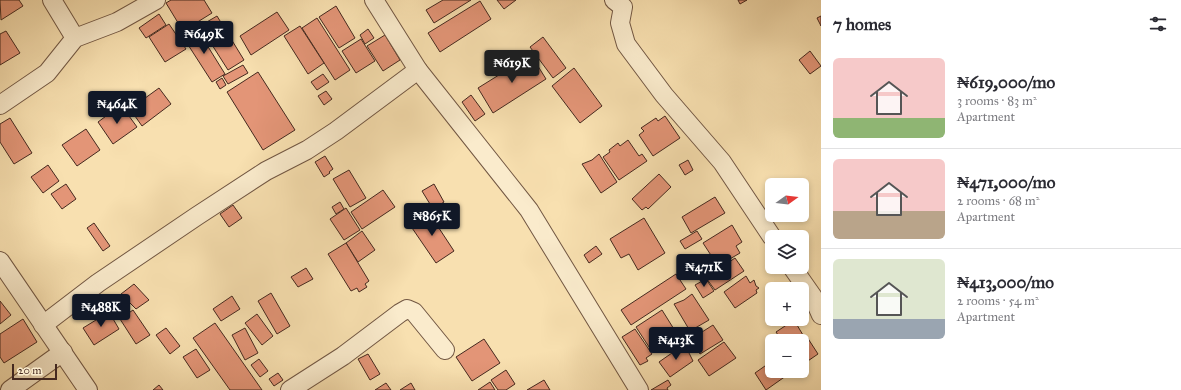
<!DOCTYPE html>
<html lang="en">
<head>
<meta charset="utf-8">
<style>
	:root { --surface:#fff; --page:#f2f2f3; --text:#2b2b33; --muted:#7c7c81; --line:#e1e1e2; --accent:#111827 }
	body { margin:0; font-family:"IM FELL Great Primer",serif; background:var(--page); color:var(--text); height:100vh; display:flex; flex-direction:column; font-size:15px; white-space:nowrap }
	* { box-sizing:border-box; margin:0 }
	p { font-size:13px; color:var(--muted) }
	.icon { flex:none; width:22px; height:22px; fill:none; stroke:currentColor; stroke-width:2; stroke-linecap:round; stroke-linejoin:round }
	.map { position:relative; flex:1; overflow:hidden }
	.side { display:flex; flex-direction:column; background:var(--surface); width:360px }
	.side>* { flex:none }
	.needle { width:26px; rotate:75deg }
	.controls { position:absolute; left:765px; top:178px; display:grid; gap:8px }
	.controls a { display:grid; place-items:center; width:44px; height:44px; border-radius:6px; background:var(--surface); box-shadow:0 2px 6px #0003; font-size:20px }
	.scale { position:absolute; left:12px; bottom:10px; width:45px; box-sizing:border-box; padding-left:4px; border:2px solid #45291f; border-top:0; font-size:11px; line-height:14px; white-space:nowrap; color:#45291f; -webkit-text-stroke:3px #faebcc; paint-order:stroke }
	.price { position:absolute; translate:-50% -34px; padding:0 9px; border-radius:4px; background:var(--accent); color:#fff; font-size:13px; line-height:26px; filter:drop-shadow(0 1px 2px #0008) }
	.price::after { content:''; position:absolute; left:50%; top:24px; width:12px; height:9px; margin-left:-6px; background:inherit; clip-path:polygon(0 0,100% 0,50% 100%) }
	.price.active { background:#222; color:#fff }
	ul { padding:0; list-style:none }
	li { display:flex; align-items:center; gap:12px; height:100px; padding:0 12px }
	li+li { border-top:1px solid var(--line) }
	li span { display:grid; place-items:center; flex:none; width:112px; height:80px; border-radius:6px; color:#555 }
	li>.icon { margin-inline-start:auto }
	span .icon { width:48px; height:48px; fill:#fffc; stroke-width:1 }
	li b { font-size:17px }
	h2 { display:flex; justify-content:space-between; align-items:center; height:48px; padding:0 12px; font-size:17px }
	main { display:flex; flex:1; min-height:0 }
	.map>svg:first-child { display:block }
	.building { fill:#e39577; stroke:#45291f }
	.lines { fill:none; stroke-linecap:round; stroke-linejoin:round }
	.minor-casing { stroke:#725743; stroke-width:20 }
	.minor { stroke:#faebcc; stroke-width:18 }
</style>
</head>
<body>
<main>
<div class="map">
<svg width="821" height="390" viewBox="0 0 821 390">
	<rect width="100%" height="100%" fill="#f8e0b0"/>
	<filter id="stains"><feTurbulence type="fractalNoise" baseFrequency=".005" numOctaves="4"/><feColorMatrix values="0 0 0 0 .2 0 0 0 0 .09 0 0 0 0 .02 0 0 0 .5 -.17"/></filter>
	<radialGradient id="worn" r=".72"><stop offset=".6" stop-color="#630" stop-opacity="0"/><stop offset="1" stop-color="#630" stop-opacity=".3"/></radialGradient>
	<g class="building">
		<polygon points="0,0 19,0 23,6 1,20"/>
		<polygon points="171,0 204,0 212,13 183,31 166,3"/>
		<polygon points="443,0 471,0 434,23 426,10"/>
		<polygon points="497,0 516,0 504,9"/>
		<polygon points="738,0 747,0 740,4"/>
		<polygon points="480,1 491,19 440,52 428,33"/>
		<polygon points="336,6 355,38 339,48 319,17"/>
		<polygon points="277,12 289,30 251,55 240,36"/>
		<polygon points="159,14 166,25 146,38 139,28"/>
		<polygon points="217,16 244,60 228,70 200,26"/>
		<polygon points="821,16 821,26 817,18"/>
		<polygon points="317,18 350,70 335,80 302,28"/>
		<polygon points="169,24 186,49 165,62 149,37"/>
		<polygon points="300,26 324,63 308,74 284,36"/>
		<polygon points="197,29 225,74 212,82 183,37"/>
		<polygon points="368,29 374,38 365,44 360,35"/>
		<polygon points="6,31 20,53 0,65 0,34"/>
		<polygon points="385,35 400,60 383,71 367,46"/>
		<polygon points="543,37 566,68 553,78 530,47"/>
		<polygon points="361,39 375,61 356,73 342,51"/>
		<polygon points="810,51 821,66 810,74 799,60"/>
		<polygon points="531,55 546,79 493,113 478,88"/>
		<polygon points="243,65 248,73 228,84 223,76"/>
		<polygon points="574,68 602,106 580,123 552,86"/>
		<polygon points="258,72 295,130 263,150 227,92"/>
		<polygon points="323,74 329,82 317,90 311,82"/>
		<polygon points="222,78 226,85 220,89 216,82"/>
		<polygon points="159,88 171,104 142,126 130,109"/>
		<polygon points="326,91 332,99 324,105 318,96"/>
		<polygon points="471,95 485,114 475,121 462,102"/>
		<polygon points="121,105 137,127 113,144 98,122"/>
		<polygon points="665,116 680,138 653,156 639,135 644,131 641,128 656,118 658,121"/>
		<polygon points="10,118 32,153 14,164 0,142 0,124"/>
		<polygon points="86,129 100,150 77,166 62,145"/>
		<polygon points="628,140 639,156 642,154 647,161 619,180 603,157 610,152 609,150 618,143 620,146"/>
		<polygon points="599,154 617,182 601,193 582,164 592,160"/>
		<polygon points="325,156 333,169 329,172 330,173 324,177 315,162"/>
		<polygon points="688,160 693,170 685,175 679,165"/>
		<polygon points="48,165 59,181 43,193 31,177"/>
		<polygon points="349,170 366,198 350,207 333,179"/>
		<polygon points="659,174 671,187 648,209 646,207 642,210 632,199"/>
		<polygon points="66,184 76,199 62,209 51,194"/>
		<polygon points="434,184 444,202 433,209 422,191"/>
		<polygon points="383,190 395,207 362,229 351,212"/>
		<polygon points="715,197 725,213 691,233 682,217"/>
		<polygon points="340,202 344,209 336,214 332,207"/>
		<polygon points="233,205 242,218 229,227 220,214"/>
		<polygon points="442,205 445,210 438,214 435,209"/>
		<polygon points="346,208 360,230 344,240 330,219"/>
		<polygon points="445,211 448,217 441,222 437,215"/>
		<polygon points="420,213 423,217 429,213 454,251 436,263 410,225 417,221 414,217"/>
		<polygon points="644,218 665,253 638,270 629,254 621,258 610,239"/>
		<polygon points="94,223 110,246 103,251 87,228"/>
		<polygon points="732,225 742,242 736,246 740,253 718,266 703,243"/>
		<polygon points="362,231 375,250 358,262 346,243"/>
		<polygon points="697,231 702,239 685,249 680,241"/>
		<polygon points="346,243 369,281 365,284 367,287 359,292 357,288 351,291 328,254"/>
		<polygon points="596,246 602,254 589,263 584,255"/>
		<polygon points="735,258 744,271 715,290 706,278"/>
		<polygon points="306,268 313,279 298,287 291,277"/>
		<polygon points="676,274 686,289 631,325 621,310"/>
		<polygon points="746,276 750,283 754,280 756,286 759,288 756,290 757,293 735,308 724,292"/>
		<polygon points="706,279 714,291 703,298 695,285"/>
		<polygon points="134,284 149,300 136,309 121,294"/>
		<polygon points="271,293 290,326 277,334 258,301"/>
		<polygon points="692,294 709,320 690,331 674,304 684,300"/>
		<polygon points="232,296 240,309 221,321 213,309"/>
		<polygon points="0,301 11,315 0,324"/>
		<polygon points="133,310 150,335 136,344 120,319"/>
		<polygon points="662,310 677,334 651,350 636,327"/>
		<polygon points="109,312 119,329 94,345 83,328"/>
		<polygon points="257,314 273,336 262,345 245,323"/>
		<polygon points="23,319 37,342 4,363 0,357 0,334"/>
		<polygon points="794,320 803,335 794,341 782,341 776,332"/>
		<polygon points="215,323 262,390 230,390 193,338"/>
		<polygon points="713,325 723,340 700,354 691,339"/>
		<polygon points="166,328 180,346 170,354 156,335"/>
		<polygon points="245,328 258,353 245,360 232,335"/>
		<polygon points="635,329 652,354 646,358 648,361 640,365 622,337"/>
		<polygon points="807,337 818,354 802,365 801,341"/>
		<polygon points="484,339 500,363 472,381 456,357"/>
		<polygon points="724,342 736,358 709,376 698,360"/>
		<polygon points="682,346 689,353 693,361 670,377 659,362"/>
		<polygon points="196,349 210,370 197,378 183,357"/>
		<polygon points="368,354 380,374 370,380 358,359"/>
		<polygon points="259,359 268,371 260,377 251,365"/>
		<polygon points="772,361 772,371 793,371 766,390 755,373"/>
		<polygon points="506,370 515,384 506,390 498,390 491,380"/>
		<polygon points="278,373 283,380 274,386 269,379"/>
		<polygon points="544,380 550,390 527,390"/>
		<polygon points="668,380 671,385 667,388 668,390 651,390"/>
		<polygon points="490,382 495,390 478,390"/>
		<polygon points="386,383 391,390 375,390"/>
		<polygon points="411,383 415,390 400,390"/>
		<polygon points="159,385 163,390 153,390"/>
	</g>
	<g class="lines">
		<g class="minor-casing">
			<g id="minor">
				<polyline points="52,0 75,38"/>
				<polyline points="374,0 418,70 529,210 639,390"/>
				<polyline points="614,0 623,7 620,23 626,44 664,95 722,162 772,237"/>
				<polyline points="0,105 47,73 75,38 117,22 156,0"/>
				<polyline points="0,261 88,390"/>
				<polyline points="792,267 813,297 821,315"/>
				<polyline points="43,325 98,283 197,216 266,171 307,150 336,131 418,70"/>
				<polyline points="10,390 63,352"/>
				<polyline points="290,390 343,356 400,313 407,309 414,312 445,350"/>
			</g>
		</g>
		<use href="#minor" class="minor"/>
	</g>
	<rect width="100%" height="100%" filter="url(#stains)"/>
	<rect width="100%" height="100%" fill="url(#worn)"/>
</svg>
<div class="controls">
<a><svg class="needle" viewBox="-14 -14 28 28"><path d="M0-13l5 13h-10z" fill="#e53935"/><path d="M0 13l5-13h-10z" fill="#7c7c81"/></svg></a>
<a><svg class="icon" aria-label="layers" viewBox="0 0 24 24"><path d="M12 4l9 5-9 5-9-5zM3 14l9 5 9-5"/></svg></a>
<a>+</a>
<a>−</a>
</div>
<div class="scale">20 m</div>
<b class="price" style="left:204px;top:55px">₦649K</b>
<b class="price active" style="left:512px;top:84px">₦619K</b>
<b class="price" style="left:117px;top:125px">₦464K</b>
<b class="price" style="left:432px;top:237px">₦865K</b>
<b class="price" style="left:704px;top:288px">₦471K</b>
<b class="price" style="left:101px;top:328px">₦488K</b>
<b class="price" style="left:676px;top:361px">₦413K</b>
</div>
<section class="side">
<h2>7 homes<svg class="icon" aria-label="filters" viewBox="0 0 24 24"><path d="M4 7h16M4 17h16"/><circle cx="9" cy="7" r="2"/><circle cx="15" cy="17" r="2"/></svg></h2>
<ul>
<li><span style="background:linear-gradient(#f6c9c9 75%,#8fb573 0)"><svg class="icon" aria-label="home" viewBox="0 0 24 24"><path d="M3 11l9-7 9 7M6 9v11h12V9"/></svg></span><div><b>₦619,000/mo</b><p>3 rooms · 83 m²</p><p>Apartment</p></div></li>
<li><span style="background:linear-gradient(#f6c9c9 65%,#b9a48a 0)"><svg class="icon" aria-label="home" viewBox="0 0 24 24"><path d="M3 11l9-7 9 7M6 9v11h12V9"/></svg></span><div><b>₦471,000/mo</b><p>2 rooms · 68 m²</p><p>Apartment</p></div></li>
<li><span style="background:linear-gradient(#dfe7d0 75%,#9aa5b1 0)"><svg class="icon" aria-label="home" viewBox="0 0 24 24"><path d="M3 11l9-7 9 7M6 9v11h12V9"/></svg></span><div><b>₦413,000/mo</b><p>2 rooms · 54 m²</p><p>Apartment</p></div></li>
</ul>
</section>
</main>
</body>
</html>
